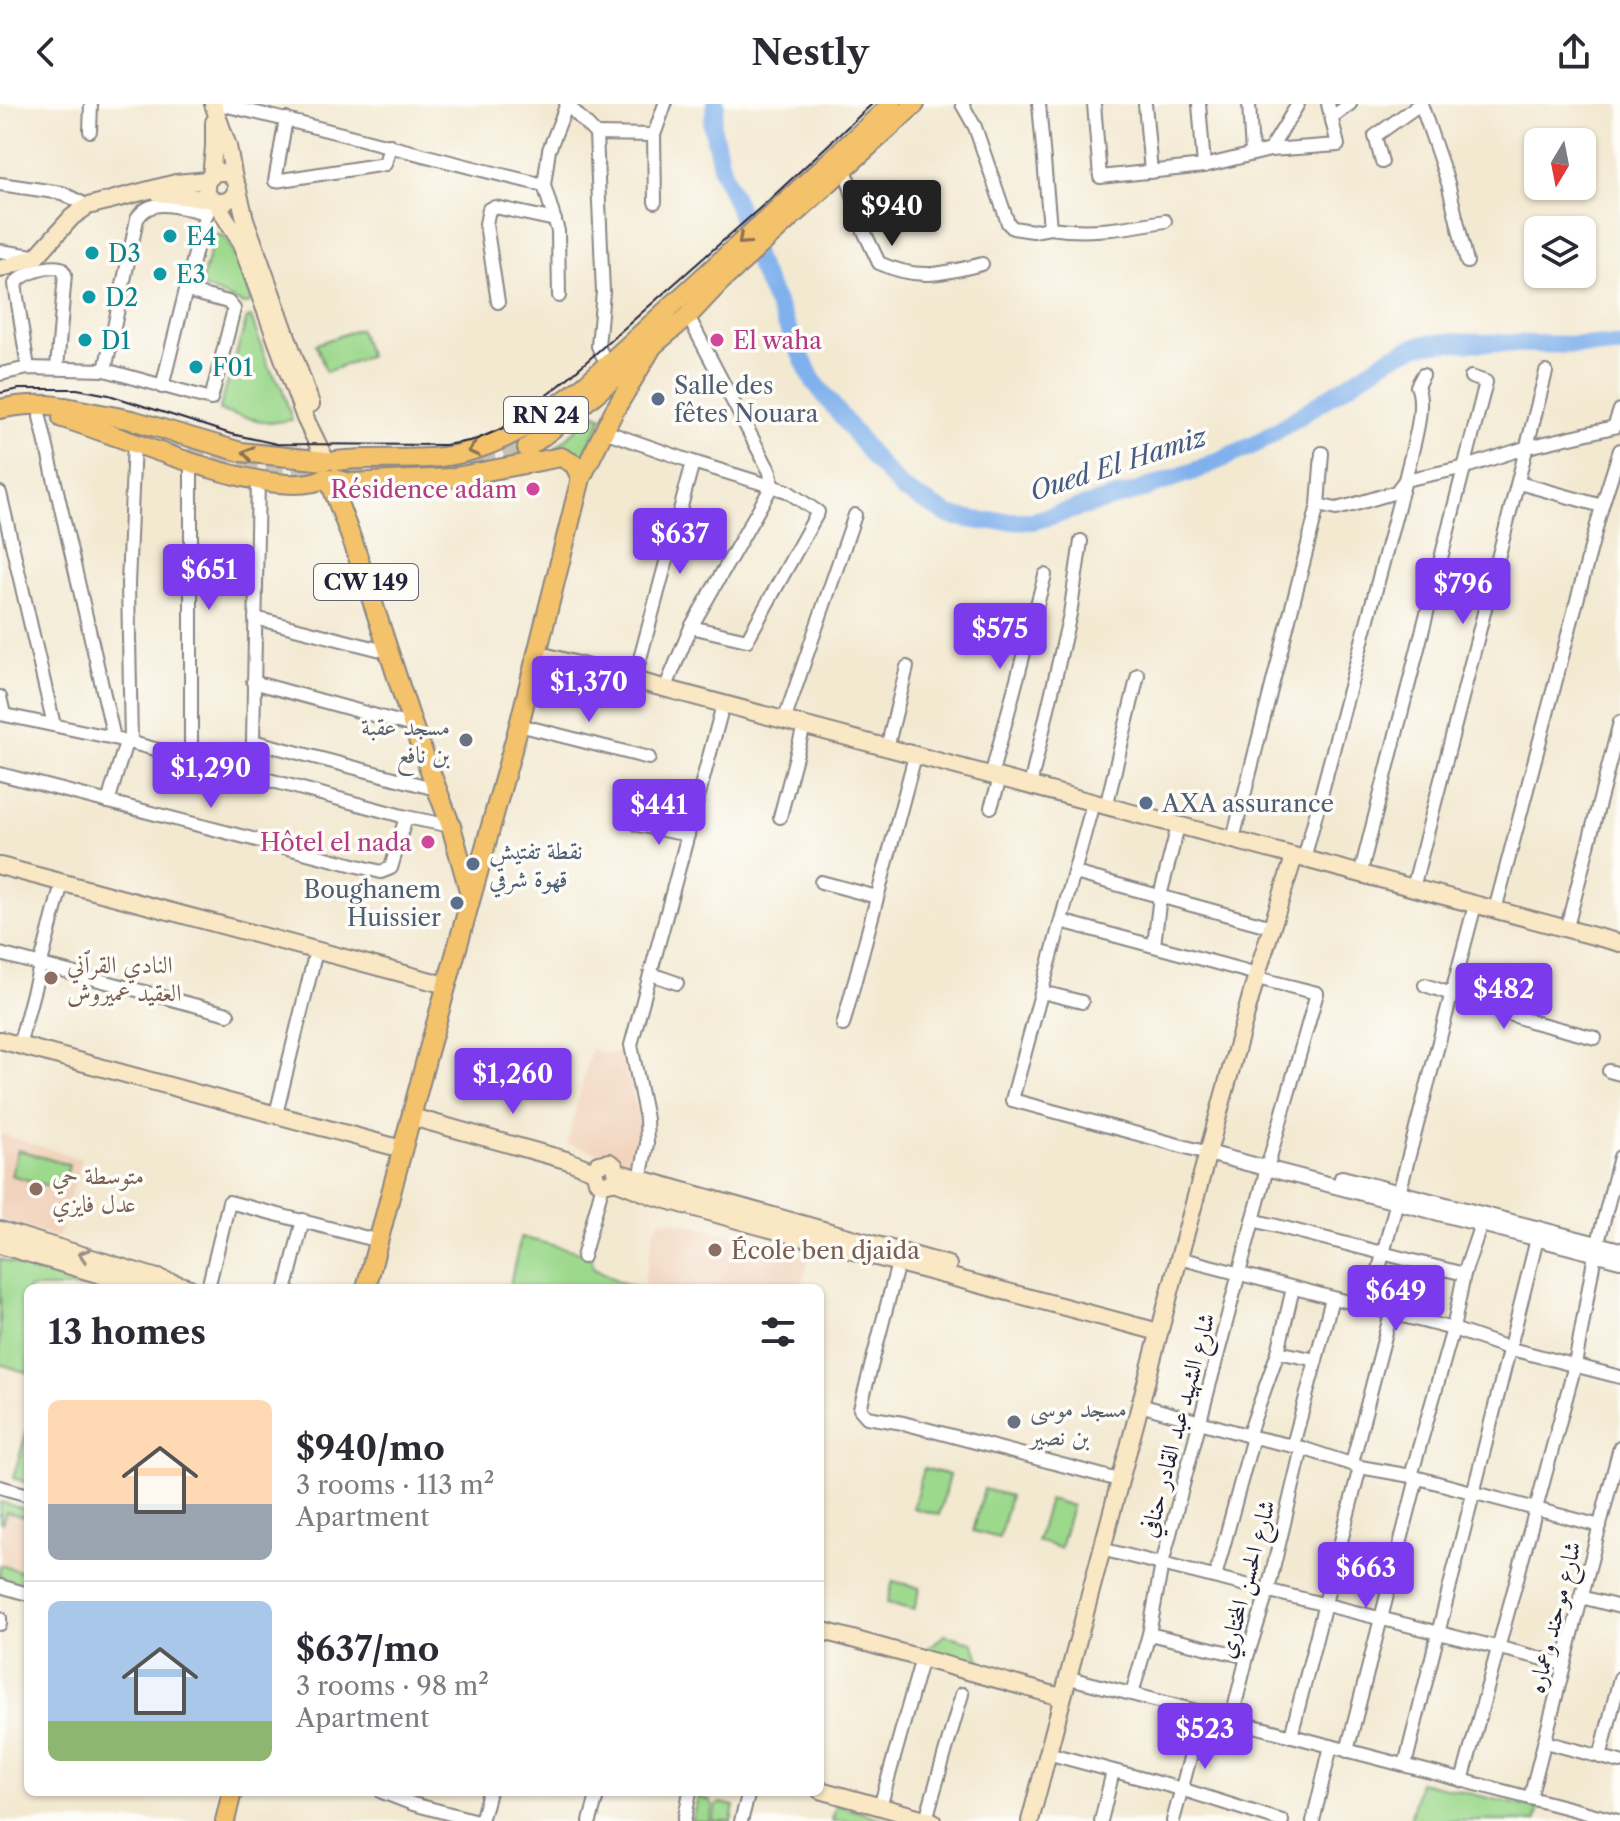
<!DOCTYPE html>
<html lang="en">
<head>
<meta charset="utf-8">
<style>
	:root { --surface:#fff; --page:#f2f2f3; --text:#2b2b33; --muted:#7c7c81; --line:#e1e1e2; --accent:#7c3aed }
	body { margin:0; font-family:"Libre Caslon Text",Amiri,serif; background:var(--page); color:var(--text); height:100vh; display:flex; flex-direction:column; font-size:30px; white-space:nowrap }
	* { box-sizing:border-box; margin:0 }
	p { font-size:26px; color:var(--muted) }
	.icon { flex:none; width:44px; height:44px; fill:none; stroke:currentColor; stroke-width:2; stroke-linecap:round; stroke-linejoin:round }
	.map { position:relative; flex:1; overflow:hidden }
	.drawer { position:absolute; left:24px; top:1180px; width:800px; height:512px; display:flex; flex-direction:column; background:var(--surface); border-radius:12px; box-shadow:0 2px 6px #0004 }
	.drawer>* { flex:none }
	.needle { width:52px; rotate:190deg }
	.fabs { position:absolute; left:1524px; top:24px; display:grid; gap:16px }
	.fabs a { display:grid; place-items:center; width:72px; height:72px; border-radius:12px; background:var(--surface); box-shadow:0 2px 6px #0004; font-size:40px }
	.price { position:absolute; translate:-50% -68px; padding:0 18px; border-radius:8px; background:var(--accent); color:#fff; font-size:26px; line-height:52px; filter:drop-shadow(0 2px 4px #0008) }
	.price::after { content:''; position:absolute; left:50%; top:48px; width:24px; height:18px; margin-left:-12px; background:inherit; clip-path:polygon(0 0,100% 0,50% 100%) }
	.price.current { background:#222; color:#fff }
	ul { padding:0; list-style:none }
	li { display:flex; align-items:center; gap:24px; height:200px; padding:0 24px }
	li+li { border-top:2px solid var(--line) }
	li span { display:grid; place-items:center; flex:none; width:224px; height:160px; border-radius:12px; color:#555 }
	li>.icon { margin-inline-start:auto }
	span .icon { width:96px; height:96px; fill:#fffc; stroke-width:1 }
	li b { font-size:34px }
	h2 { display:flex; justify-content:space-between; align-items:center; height:96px; padding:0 24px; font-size:34px }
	header { display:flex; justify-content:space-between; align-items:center; height:104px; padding:0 24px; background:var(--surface); font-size:36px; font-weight:700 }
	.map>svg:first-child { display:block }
	.built { fill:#f2d4be }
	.green { fill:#9dd98d; stroke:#607e64; stroke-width:2 }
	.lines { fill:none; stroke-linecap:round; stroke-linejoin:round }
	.river { stroke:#80b1ec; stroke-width:18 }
	.primary-tunnel { stroke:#c9c1b3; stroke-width:18; stroke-dasharray:18 9; stroke-linecap:butt }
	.minor-casing { stroke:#8a8686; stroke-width:16 }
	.tertiary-casing { stroke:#8a8686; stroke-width:18 }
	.secondary-casing { stroke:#8a8686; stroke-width:20 }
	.primary-casing { stroke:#8a8686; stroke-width:22 }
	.minor { stroke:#fff; stroke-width:12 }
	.tertiary { stroke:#fff; stroke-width:14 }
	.secondary { stroke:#fae7c3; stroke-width:16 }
	.primary { stroke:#f3c26a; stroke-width:18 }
	.tram { stroke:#22223b; stroke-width:2 }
	.oneway { stroke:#8a7252 }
	.oneway2 { stroke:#998e86 }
	.culture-dot { fill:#0f9aa8; stroke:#fdfcf7; stroke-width:3 }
	.hotel-dot { fill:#d1479c; stroke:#fdfcf7; stroke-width:3 }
	.service-dot { fill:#5c6f8a; stroke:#fdfcf7; stroke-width:3 }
	.worship-dot { fill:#6b7280; stroke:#fdfcf7; stroke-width:3 }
	.education-dot { fill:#8d6e63; stroke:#fdfcf7; stroke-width:3 }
	.labels { text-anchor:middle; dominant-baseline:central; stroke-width:7; stroke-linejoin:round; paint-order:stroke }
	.shield { fill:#fdfcf7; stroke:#646373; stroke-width:2 }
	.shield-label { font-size:22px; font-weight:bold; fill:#22223b }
	.culture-label { font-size:24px; fill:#0d838f; stroke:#fdfcf7; text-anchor:start }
	.hotel-label { font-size:24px; fill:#b23c85; stroke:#fdfcf7; text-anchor:end }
	.service-label { font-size:24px; fill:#4e5e75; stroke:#fdfcf7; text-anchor:start }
	.worship-label { font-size:24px; fill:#5b616d; stroke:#fdfcf7; text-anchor:end }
	.education-label { font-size:24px; fill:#785e54; stroke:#fdfcf7; text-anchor:start }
	.street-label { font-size:24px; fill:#22223b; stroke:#fdfcf7 }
	.water-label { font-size:26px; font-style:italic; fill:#485b82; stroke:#fdfcf7 }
</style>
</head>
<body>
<header><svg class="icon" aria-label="back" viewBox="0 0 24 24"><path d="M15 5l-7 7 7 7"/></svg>Nestly<svg class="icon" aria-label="share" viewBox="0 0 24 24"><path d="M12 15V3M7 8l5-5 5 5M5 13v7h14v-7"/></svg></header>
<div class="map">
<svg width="1620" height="1717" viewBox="0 0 1620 1717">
	<rect width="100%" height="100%" fill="#fdfcf7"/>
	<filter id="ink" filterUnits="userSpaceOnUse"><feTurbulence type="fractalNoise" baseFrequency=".0125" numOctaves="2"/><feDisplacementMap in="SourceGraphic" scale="16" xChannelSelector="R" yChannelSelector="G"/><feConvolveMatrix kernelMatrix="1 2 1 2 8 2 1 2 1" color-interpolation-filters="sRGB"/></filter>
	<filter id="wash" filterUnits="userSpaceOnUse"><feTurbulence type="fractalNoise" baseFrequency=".006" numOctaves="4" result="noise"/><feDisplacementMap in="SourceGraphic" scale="32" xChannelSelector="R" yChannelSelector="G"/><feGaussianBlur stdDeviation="1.8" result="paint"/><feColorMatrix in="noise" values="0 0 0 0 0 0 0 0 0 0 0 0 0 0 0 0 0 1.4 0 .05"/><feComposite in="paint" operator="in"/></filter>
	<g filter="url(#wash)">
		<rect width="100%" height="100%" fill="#f3e9d1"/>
		<g class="built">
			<polygon points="591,945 611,951 616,948 624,956 641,1024 632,1058 567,1040"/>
			<polygon points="0,1030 82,1055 58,1134 0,1116"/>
			<polygon points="672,1116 810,1153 801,1184 663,1184 644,1179 654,1127 660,1117"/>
			<polygon points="0,1405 28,1414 28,1472 0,1463"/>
		</g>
		<g class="green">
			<polygon points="215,130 224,132 232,145 251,194 250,199 243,200 203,183 201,179"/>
			<polygon points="251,213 269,264 281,281 292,316 269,319 219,307 247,214"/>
			<polygon points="359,225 369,252 326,268 316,240"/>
			<polygon points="594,309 603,313 583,353 571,345 556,344"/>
			<polygon points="18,1046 69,1061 62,1086 11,1071"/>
			<polygon points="521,1133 591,1151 593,1163 620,1178 636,1184 509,1184"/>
			<polygon points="0,1155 89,1184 28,1184 28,1269 0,1260"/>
			<polygon points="28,1323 28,1379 13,1374"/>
			<polygon points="924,1364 949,1371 939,1411 913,1404"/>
			<polygon points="984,1385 1010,1392 999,1434 973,1427"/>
			<polygon points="1049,1395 1072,1402 1060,1444 1037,1437"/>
			<polygon points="0,1398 28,1406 28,1414 6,1408 2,1419 0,1418"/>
			<polygon points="0,1461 28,1470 28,1483 0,1475"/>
			<polygon points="893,1477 920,1484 914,1506 887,1499"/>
			<polygon points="945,1531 972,1538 984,1563 923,1547"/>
			<polygon points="1419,1678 1538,1705 1536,1717 1410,1717"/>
			<polygon points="698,1693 709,1696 713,1701 709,1717 691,1717"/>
			<polygon points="721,1699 734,1702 731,1717 712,1717 716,1702"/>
			<polygon points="836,1701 891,1717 832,1717"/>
		</g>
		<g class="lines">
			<polyline class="river" points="716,0 712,21 722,66 737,101 759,163 812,275 877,358 902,385 951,412 982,417 1033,417 1135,388 1197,366 1258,339 1392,252 1419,241 1445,238 1620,242"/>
		</g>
	</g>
	<g filter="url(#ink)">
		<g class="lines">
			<g class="primary-tunnel">
				<polyline points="110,323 213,356 260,367 386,370"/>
				<polyline points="479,361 505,354 527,344"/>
				<polyline points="386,364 439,363 491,352"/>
			</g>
			<g class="minor-casing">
				<g id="minor">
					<path d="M 218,0 C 328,24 435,56 544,81 L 549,46 L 567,0"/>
					<polyline points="567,0 596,30 603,188 598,242 607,261"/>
					<polyline points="962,0 975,23 1008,119 1013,124 1033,127 1050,124"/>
					<path d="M 1039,0 L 1050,124 C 1090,130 1126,124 1165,117"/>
					<polyline points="1094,0 1100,73 1204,62 1270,46 1298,0"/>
					<polyline points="1145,0 1151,68"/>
					<polyline points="1199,0 1204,62"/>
					<polyline points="1249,0 1252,50"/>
					<polyline points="1421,0 1448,79 1467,158"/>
					<polyline points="1332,13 1350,0"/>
					<polyline points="286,15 275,77 385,60 390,41"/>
					<polyline points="90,27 91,0"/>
					<polyline points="596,30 654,31"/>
					<polyline points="1270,46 1338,41 1328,0"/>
					<polyline points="1382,58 1375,32 1420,0"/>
					<path d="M 845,64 L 862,123 L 879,159 C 919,177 942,170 982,160"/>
					<polyline points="0,80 62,89 88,102"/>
					<polyline points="544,81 558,127 559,192"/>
					<polyline points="655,98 654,31 665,0"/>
					<polyline points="0,147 33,152"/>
					<polyline points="498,198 486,120 489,105 495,103 555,116"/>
					<path d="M 28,264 L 15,180 C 23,169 48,161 61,164 L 65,170 L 57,264"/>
					<path d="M 105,266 L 137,115 C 151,90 184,105 207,109"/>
					<polyline points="0,270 28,264 105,266 211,295 234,205 228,198 187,187"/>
					<polyline points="162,283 202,121 210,103"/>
					<polyline points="40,313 114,634"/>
					<polyline points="604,327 693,358 787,387 818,408 747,536 691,523"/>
					<polyline points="191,359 191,655"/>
					<polyline points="1519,379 1602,402"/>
					<polyline points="0,389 54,621"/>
					<polyline points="1318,401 1336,405 1352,401 1396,388 1405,376 1466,363 1528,343 1614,323 1620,306"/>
					<polyline points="255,514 389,548"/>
					<polyline points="634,577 693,358"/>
					<polyline points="253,578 413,622"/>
					<polyline points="665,585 691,523 772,382 770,368 688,212"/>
					<polyline points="0,593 4,610"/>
					<polyline points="0,610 114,634 406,713 451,722"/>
					<polyline points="784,617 855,411"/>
					<polyline points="519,621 649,654"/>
					<polyline points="253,637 436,685"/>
					<polyline points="131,639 128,480 134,338"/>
					<polyline points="887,644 907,563"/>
					<polyline points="0,670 381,768 391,764 406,713"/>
					<polyline points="250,671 253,637 258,376"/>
					<polyline points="991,672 1045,471"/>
					<polyline points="1030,682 1070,510 1081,437"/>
					<polyline points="108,698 126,638"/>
					<polyline points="1093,699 1012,996 1208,1049"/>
					<polyline points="991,703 1000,675"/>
					<polyline points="1106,703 1138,571"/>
					<polyline points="780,713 804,622"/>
					<polyline points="638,721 688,731"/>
					<polyline points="1233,735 1318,401 1322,349"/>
					<path d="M 1304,755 L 1405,376 C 1410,352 1427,304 1417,282 L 1423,271"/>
					<polyline points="1075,769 1272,823"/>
					<polyline points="1360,771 1486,278 1471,273"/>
					<polyline points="821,778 877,793"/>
					<polyline points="1413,784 1546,268"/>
					<polyline points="1495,806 1602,402 1620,346"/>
					<polyline points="1061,817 1257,870"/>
					<polyline points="1567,823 1620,618"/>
					<polyline points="1154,841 1160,792 1178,722"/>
					<polyline points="0,850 228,910"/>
					<polyline points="651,870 677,879"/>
					<polyline points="1425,881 1530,917 1595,934"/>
					<polyline points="1042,888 1082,898"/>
					<polyline points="843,921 915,652"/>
					<polyline points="19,942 62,779"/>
					<polyline points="1609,967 1620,970"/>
					<polyline points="276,1010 316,847"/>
					<polyline points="640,1075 647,1040 646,1015 631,941 723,601"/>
					<polyline points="1253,1116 1464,1170"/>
					<polyline points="583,1153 603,1080"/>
					<polyline points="1179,1154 1453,1225 1511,1245 1620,1273"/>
					<polyline points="898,1159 860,1305 867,1313 903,1319 1119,1376"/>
					<polyline points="208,1184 229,1098 379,1137"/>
					<polyline points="286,1184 303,1116"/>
					<polyline points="1369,1203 1475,801"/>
					<polyline points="1278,1248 1316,1256 1293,1341"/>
					<polyline points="1316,1256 1332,1194"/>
					<polyline points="1140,1301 1253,1333 1302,1344 1360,1363 1411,1372 1600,1422"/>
					<polyline points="1248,1332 1278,1248 1293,1184"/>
					<polyline points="1352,1359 1391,1209"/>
					<polyline points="1411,1372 1453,1225 1464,1170 1481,1120"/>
					<polyline points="0,1383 28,1391"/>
					<polyline points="1101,1445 1564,1560"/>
					<polyline points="1215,1473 1253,1333"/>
					<polyline points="0,1482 28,1490"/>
					<polyline points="1581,1493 1620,1503"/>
					<polyline points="0,1514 0,1520"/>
					<polyline points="1149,1530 1247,1553"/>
					<polyline points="1066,1573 1618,1717"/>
					<polyline points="1132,1590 1149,1530 1162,1460 1267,1064 1317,889 1257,874"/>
					<polyline points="1231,1617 1247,1553 1268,1486 1302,1344"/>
					<polyline points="1291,1632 1360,1363"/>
					<polyline points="1545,1638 1620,1658"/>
					<polyline points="1347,1647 1417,1374"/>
					<polyline points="1047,1649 1181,1685 1282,1717"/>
					<polyline points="1600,1653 1620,1574"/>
					<polyline points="1405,1661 1537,1135"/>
					<polyline points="1462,1677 1575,1261 1595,1150 1620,1053"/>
					<polyline points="382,1688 413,1700 477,1717"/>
					<polyline points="1530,1694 1620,1343"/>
					<polyline points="880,1703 922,1554"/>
					<polyline points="926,1715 962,1590"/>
					<polyline points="481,1717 489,1688"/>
					<polyline points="590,1717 598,1688"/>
					<polyline points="684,1717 690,1688"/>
					<polyline points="741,1717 749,1688"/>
					<polyline points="1101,1717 1113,1667"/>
					<polyline points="1173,1717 1202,1609"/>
					<polyline points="1313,1717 1331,1642"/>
				</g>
			</g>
			<g class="tertiary-casing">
				<g id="tertiary">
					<polyline points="1208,1049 1620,1156"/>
					<polyline points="1342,1074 1620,1146"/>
				</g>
			</g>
			<g class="secondary-casing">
				<g id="secondary">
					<polyline points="213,0 228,42 234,75"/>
					<circle cx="221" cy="83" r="15"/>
					<polyline points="211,73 214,43 214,18"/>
					<polyline points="237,82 245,115 311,300"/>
					<polyline points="159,89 213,96"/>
					<polyline points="215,97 240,137 305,314 326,357"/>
					<polyline points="0,165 36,153 72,113 88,102 176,79 208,76"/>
					<polyline points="536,550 1620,839"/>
					<polyline points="0,762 446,881"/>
					<polyline points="0,936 402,1045"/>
					<polyline points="412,1013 566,1056 594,1067 597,1077 603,1080 613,1078 617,1072 615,1062 609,1058 598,1060 594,1067"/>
					<polyline points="623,1070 948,1161"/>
					<polyline points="615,1077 653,1092 755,1121 1159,1228"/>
					<polyline points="0,1126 190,1184"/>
					<polyline points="0,1141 138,1182 150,1181 159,1174"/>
					<polyline points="820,1526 1061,1593"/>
					<polyline points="820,1686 932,1717"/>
					<polyline points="1030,1717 1179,1154 1257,870 1294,753"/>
				</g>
			</g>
			<g class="primary-casing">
				<g id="primary">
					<polyline points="65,303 132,316 241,348 325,357"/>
					<path d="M 0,305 C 24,300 52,299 77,306"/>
					<path d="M 62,314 C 118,330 276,401 325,374"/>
					<polyline points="527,344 563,317 688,212 721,177 915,0"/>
					<path d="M 336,357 C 367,353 398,356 430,354 C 492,350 537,318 585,281 L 892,0"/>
					<polyline points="329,375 355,444 413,622 451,722 470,790"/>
					<polyline points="334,375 350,379 450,374 561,353 574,360 581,374"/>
					<polyline points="366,1184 427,952 519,621 581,374 613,309 654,240"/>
					<polyline points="225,1717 232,1688"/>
				</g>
			</g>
			<use href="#minor" class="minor"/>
			<use href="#tertiary" class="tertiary"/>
			<use href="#secondary" class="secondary"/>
			<use href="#primary" class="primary"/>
			<polyline class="tram" points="0,289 19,285 77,285 109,291 231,330 277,340 445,341 475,336 503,324 560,281 769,96 872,0"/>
		</g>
		<defs><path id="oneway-chevron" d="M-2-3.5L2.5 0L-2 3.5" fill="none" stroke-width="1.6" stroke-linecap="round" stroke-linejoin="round" transform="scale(2)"/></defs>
		<g class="oneway">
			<use href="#oneway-chevron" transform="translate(743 136) rotate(138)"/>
			<use href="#oneway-chevron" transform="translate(473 346) rotate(166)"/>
			<use href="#oneway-chevron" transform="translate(248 349) rotate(-168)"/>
		</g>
		<use class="oneway2" href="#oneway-chevron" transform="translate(84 1151) rotate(-163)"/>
	</g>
	<g class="culture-dot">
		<circle cx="170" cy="132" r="8"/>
		<circle cx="92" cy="149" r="8"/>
		<circle cx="160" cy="170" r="8"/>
		<circle cx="89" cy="193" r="8"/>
		<circle cx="85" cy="236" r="8"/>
		<circle cx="196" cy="263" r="8"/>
	</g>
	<g class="hotel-dot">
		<circle cx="717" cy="236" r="8"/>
		<circle cx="533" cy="385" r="8"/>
		<circle cx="428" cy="738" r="8"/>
	</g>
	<g class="service-dot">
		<circle cx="658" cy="295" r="8"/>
		<circle cx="1146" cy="699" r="8"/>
		<circle cx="473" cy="760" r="8"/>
		<circle cx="457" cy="799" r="8"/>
	</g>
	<g class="worship-dot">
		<circle cx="466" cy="636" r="8"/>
		<circle cx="1014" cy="1318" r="8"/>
	</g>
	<g class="education-dot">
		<circle cx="51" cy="874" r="8"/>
		<circle cx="36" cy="1085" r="8"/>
		<circle cx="715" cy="1146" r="8"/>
	</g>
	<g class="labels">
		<g class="shield">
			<rect x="504" y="293" width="84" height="36" rx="6"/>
			<rect x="314" y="460" width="104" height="36" rx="6"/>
		</g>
		<g class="shield-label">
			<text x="546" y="311">RN 24</text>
			<text x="366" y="478">CW 149</text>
		</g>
		<g class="culture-label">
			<text x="186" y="132">E4</text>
			<text x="108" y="149">D3</text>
			<text x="176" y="170">E3</text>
			<text x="105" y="193">D2</text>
			<text x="101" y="236">D1</text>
			<text x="212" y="263">F01</text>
		</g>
		<g class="hotel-label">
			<text x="733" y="236" text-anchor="start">El waha</text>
			<text x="517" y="385">Résidence adam</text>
			<text x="412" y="738">Hôtel el nada</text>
		</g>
		<g class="service-label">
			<text x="674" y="281">Salle des<tspan x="674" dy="28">fêtes Nouara</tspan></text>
			<text x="1162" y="699">AXA assurance</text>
			<text x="489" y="746">نقطة تفتيش<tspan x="489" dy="28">قهوة شرقي</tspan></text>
			<text x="441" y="785" text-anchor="end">Boughanem<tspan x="441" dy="28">Huissier</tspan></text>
		</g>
		<g class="worship-label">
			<text x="450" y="622">مسجد عقبة<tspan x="450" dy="28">بن نافع</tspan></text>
			<text x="1030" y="1304" text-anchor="start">مسجد موسى<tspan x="1030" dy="28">بن نصير</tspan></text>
		</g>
		<g class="education-label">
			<text x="67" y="860">النادي القرٱني<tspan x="67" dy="28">العقيد عميروش</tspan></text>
			<text x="52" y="1071">متوسطة حي<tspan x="52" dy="28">عدل فايزي</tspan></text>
			<text x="731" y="1146">École ben djaida</text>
		</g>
		<g class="street-label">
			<text transform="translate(1177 1321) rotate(-75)">شارع الشهيد عبد القادر حنافي</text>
			<text transform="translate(1246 1475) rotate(-75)">شارع الحسن المختاري</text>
			<text transform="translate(1554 1513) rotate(-76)">شارع موحند وعماره</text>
		</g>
		<g class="water-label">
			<text transform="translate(1118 360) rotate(-18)">Oued El Hamiz</text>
		</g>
	</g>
</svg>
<div class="fabs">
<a><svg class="needle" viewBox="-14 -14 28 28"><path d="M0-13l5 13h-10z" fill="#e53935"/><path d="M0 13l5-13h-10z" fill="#7c7c81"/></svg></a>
<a><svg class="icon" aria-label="layers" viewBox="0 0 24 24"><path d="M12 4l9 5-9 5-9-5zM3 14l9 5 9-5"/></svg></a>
</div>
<b class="price current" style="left:892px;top:144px">$940</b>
<b class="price" style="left:680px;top:472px">$637</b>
<b class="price" style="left:209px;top:508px">$651</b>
<b class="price" style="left:1463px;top:522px">$796</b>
<b class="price" style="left:1000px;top:567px">$575</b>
<b class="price" style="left:589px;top:620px">$1,370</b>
<b class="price" style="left:211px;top:706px">$1,290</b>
<b class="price" style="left:659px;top:743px">$441</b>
<b class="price" style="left:1504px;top:927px">$482</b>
<b class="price" style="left:513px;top:1012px">$1,260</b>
<b class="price" style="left:1396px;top:1229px">$649</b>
<b class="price" style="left:1366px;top:1506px">$663</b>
<b class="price" style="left:1205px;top:1667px">$523</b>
<section class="drawer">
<h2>13 homes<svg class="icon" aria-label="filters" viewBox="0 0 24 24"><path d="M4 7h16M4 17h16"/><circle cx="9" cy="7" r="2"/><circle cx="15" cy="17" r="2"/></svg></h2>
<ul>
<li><span style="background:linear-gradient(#ffd9b3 65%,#9aa5b1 0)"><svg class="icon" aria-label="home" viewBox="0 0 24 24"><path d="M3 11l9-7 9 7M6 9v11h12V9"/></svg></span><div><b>$940/mo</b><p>3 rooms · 113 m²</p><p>Apartment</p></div></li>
<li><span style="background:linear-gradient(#a9c7e8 75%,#8fb573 0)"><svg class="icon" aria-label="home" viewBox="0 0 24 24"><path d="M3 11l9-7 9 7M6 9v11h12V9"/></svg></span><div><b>$637/mo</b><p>3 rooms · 98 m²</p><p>Apartment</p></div></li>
</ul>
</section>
</div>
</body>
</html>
